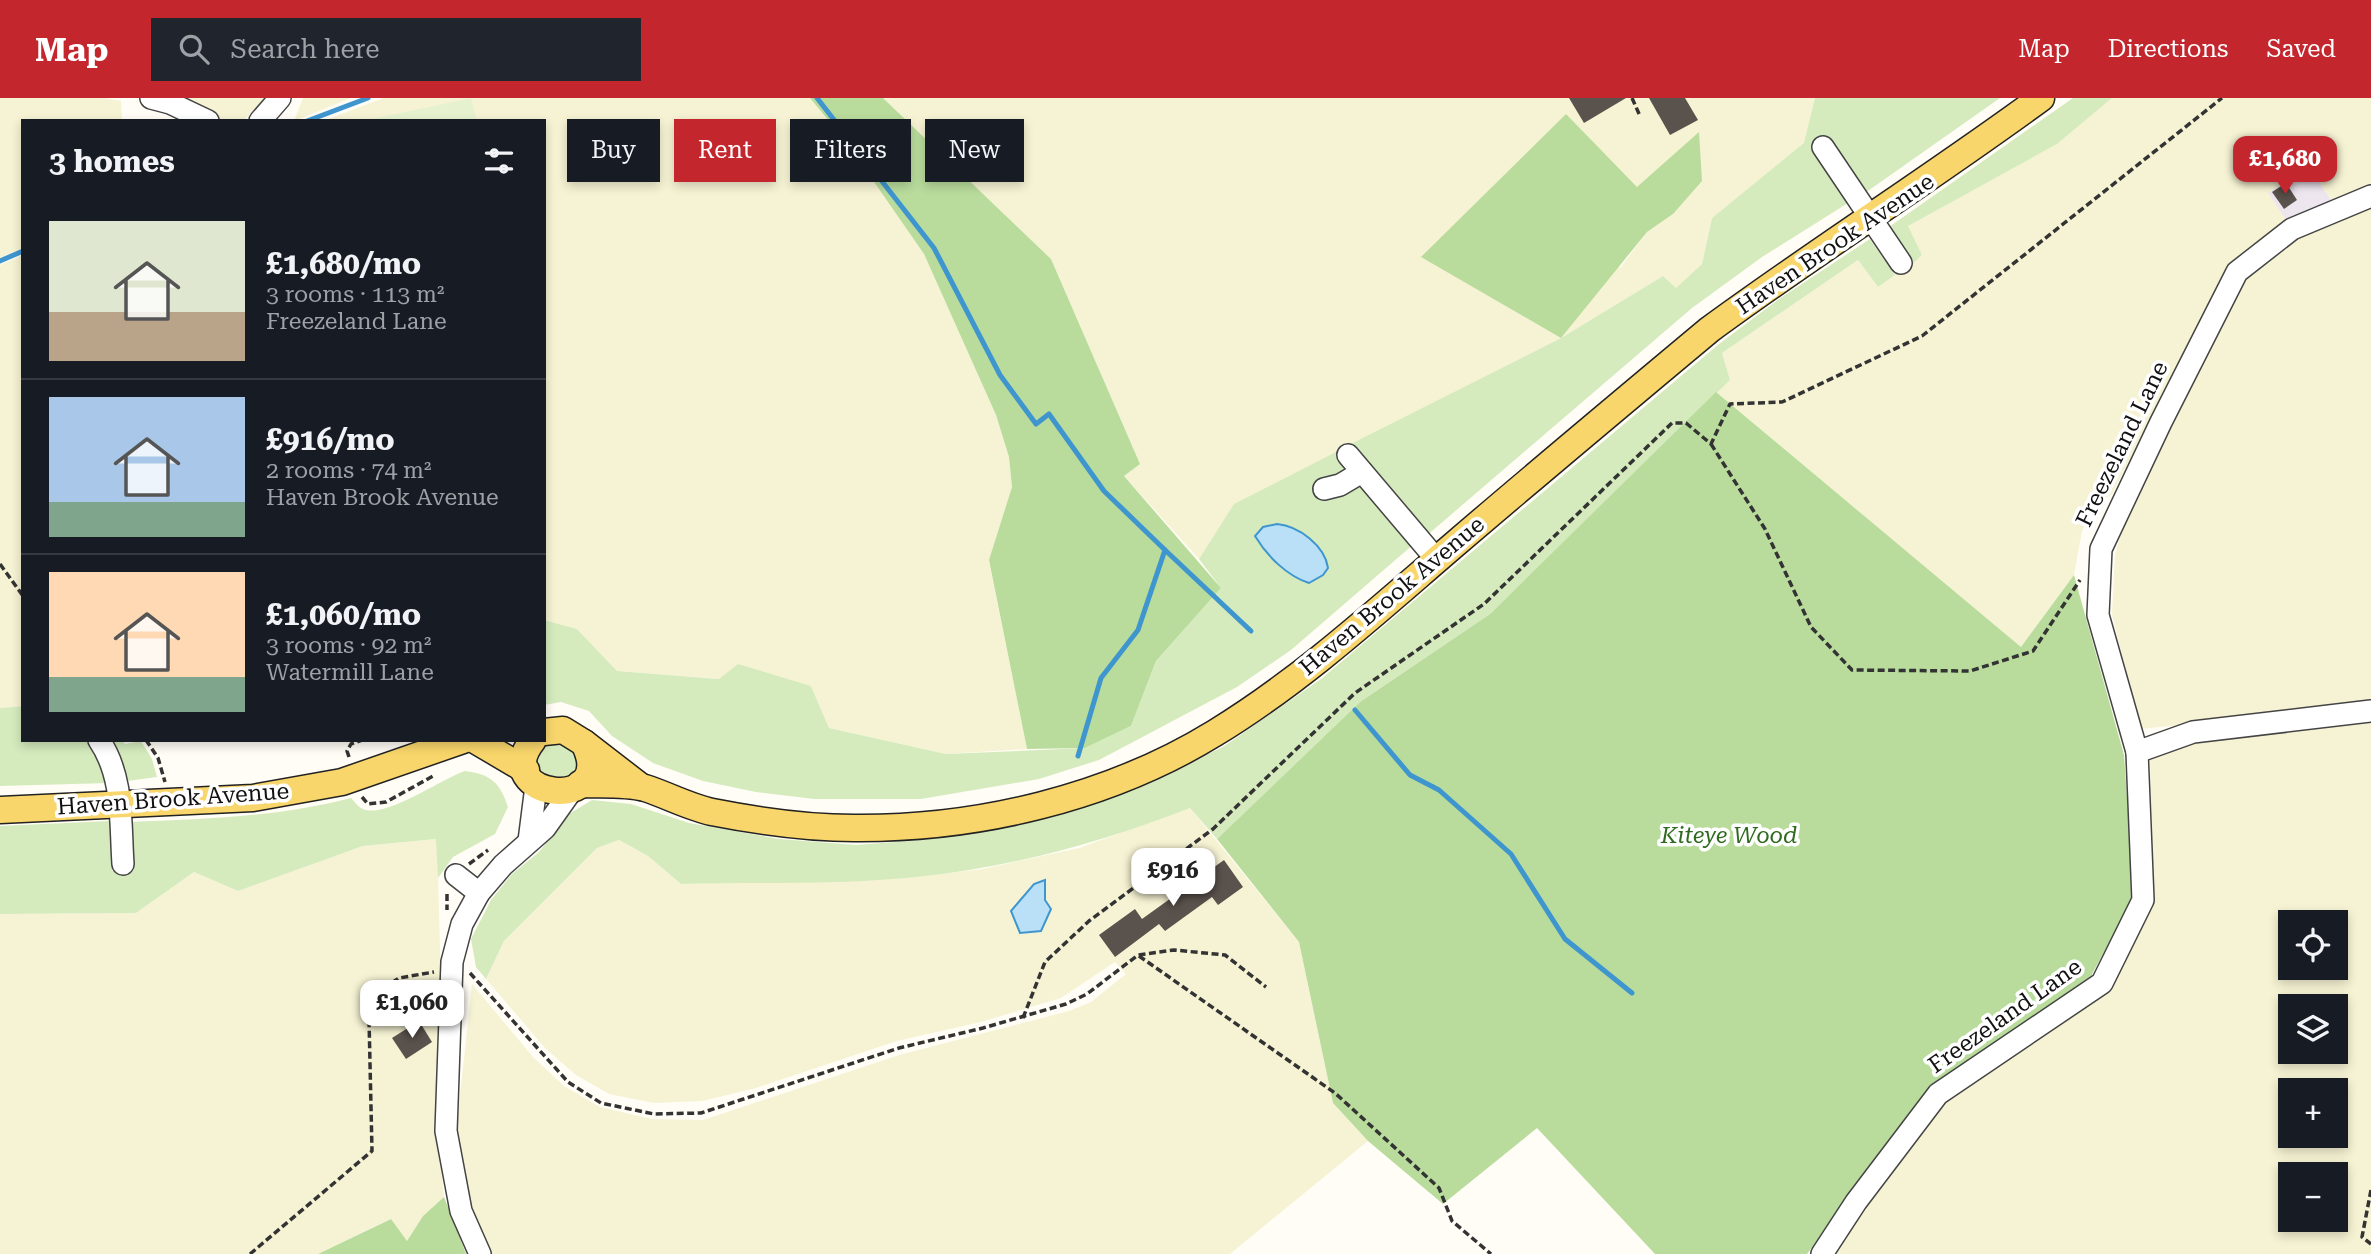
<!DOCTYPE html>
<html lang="en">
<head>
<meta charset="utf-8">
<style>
	:root { --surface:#171b24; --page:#20242c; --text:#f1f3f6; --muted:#9ea1a6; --line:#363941; --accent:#c4262e }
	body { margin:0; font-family:"Roboto Serif",serif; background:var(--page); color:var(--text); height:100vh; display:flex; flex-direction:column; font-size:26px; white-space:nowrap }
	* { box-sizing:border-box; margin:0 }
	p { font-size:23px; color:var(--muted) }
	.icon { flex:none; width:38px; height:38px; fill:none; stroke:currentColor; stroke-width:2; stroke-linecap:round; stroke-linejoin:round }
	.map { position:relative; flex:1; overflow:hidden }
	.details { position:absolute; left:21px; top:21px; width:525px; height:623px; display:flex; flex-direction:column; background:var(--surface); border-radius:0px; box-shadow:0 4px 10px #0003 }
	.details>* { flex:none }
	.guide { position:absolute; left:567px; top:21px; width:665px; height:63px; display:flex; gap:14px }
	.tools { position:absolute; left:2278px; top:812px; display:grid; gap:14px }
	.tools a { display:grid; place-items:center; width:70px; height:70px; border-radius:0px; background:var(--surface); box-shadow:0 4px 10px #0003; font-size:35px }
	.price { position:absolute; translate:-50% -60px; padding:0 16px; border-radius:14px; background:#fff; color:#222; font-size:23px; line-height:46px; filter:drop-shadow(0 2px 4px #0008) }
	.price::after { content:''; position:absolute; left:50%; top:42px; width:21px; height:16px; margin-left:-10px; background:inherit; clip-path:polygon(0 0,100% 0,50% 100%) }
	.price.on { background:var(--accent); color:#fff }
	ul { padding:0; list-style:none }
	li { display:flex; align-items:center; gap:21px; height:175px; padding:0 28px }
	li+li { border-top:2px solid var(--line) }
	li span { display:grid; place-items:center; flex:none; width:196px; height:140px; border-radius:0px; color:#555 }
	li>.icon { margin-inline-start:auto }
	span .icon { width:84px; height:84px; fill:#fffc; stroke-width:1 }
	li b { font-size:30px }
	h2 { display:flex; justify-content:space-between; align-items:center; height:84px; padding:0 28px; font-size:30px }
	.pill { padding:0 24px; border-radius:0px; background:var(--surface); box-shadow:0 4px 10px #0003; font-size:24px; line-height:63px }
	.pill.on { background:var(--accent); color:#fff }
	header { display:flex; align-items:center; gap:42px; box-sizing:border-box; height:98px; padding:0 35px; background:var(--accent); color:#fff }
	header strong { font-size:33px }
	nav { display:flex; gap:38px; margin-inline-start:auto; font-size:24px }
	.search { width:490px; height:63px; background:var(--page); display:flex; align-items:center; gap:18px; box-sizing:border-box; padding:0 24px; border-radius:0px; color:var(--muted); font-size:26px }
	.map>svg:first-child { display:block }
	.industrial { fill:#eee6ef }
	.farmland { fill:#f6f3d4; fill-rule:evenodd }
	.green { fill:#d5ebbd }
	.forest { fill:#b9dc9c }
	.pitch { fill:#e6f2cf }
	.water { fill:#b9e0f7; stroke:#3f96cf; stroke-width:2 }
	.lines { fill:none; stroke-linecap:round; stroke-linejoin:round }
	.stream { stroke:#3f96cf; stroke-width:5 }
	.building { fill:#5a524d }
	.minor-casing { stroke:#444; stroke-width:24 }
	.major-casing { stroke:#222; stroke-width:29 }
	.path { stroke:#333; stroke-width:3.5; stroke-dasharray:7 3.5; stroke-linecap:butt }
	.minor { stroke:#fff; stroke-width:21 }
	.major { stroke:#f9d66b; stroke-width:26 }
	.labels { text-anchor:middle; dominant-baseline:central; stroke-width:7; stroke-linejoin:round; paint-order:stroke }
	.street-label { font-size:23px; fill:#111; stroke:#fff }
	.park-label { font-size:23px; font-style:italic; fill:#2f6b1f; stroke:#fff }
</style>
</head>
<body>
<header>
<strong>Map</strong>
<div class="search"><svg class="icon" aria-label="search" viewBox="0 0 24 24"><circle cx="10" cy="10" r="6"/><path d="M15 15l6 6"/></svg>Search here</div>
<nav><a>Map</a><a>Directions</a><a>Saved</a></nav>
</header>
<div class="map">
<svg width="2371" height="1156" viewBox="0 0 2371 1156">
	<rect width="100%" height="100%" fill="#fffdf5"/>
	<polygon class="industrial" points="2309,69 2334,106 2288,125 2267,95"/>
	<g class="farmland">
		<polygon points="0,0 105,0 121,3 122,23 23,23 23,150 0,160"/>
		<polygon points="178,0 265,0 243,23 222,23 208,12"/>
		<polygon points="303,0 351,0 294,23"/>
		<polygon points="384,0 810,0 847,45 924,156 996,317 1009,359 1012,389 989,463 1027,651 946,656 829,630 811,588 617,573 577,531 544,522 544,23 323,23"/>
		<path d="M 883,0 L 1815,0 L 1805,45 L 1712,120 L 1702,166 L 1676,191 L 1663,178 L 1561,240 L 1235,406 L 1199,461 L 1124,378 L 1140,366 L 1051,161 ZM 1565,17 L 1637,89 L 1673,116 L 1647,134 L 1620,170 Z"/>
		<polygon points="2112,0 2371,0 2371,90 2334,106 2309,69 2268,95 2288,125 2230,167 2112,396 2095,409 2082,433 2074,477 2021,549 1716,294 1730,282 1722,255 1858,162 1878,189 1922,157 1907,128 2057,46"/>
		<polygon points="2362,107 2371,111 2371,607 2141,631 2112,517 2115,457 2126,418 2244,180 2296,138"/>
		<polygon points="23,157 23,608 0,610 0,167"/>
		<path d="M 2371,619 L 2371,1156 L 1834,1156 L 1862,1109 L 1942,1002 L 2110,891 L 2153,805 L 2150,662 L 2200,640 ZM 2291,824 L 2336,824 L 2336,870 L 2291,870 ZM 2291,908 L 2336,908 L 2336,954 L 2291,954 ZM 2291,992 L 2336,992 L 2336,1038 L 2291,1038 ZM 2291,1076 L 2336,1076 L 2336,1122 L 2291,1122 Z"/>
		<polygon points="1190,710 1299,844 1333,1005 1368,1043 1230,1156 491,1156 469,1109 456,1035 472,886 533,959 564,988 600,1009 652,1021 703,1022 899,957 1069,913 1091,904 1126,876 1115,864 1061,900 981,924 897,943 756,990 702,1003 654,1005 609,996 576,977 546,951 486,881 504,843 597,750 619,742 648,758 681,786 914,779 983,771 1079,750"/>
		<polygon points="437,741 441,884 440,1057 444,1099 423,1118 407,1143 390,1121 318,1156 0,1156 0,816 136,815 194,774 238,793 363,748"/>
	</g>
	<g class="green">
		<polygon points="1815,0 2000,0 1865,95 1832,42 1815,52 1848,105 1762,159 1692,210 1425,439 1345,349 1561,240 1663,178 1676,190 1702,166 1712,120 1804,45"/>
		<polygon points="2073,0 2112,0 2057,46 1908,128 1922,157 1912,166 1889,129"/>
		<path d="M 1870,141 L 1895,177 L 1878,189 L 1858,162 L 1722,255 L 1730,282 L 1490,516 L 1360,604 L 1217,741 L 1190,710 C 1100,745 1013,769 916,779 C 839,787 759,784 681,786 L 648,758 L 619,742 L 597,750 L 504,843 L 486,881 L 476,869 L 471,841 L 491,802 L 512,776 L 539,754 L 569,716 L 592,702 L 631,706 L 689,725 L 779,741 L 856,747 L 922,742 L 1049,720 L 1112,700 L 1223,649 L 1321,581 L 1719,246 L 1779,201 Z"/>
		<polygon points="1336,354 1344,364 1345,374 1316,387 1318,400 1360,386 1415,445 1291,552 1237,589 1099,662 1039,681 921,701 814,701 756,694 703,683 653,665 612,638 589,613 561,604 544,607 544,522 577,531 617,573 719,581 738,566 811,588 829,630 946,656 1085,650 1131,628 1156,563 1221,490 1199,461 1234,406"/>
		<polygon points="23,608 23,642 89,642 109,685 0,688 0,610"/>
		<polygon points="109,642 122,642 125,646 141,643 152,661 157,679 127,683 119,658"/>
		<polygon points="567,642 581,669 566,686 537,676 536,652 542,645"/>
		<path d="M 465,673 C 491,676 500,685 508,709 L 495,736 L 453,759 L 438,780 L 436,741 L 363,748 L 238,793 L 194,774 L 136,815 L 0,816 L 0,728 L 110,723 L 112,773 L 130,773 L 129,724 C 205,721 278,719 351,700 C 354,703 359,710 363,711 C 385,721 441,681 465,673 Z"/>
	</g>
	<g class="forest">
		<polygon points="810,0 883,0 1051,161 1140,366 1124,378 1221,490 1156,563 1131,628 1085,650 1027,651 989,462 1012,389 1009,359 996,317 924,156 847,45"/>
		<polygon points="1566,16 1637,89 1699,34 1702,83 1673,116 1647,134 1561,240 1421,159"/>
		<polygon points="1716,294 2021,549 2074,477 2124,657 2134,798 2091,878 1928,994 1807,1156 1655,1156 1537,1030 1443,1106 1368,1043 1333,1005 1299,844 1217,741 1360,604 1490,516"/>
		<polygon points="444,1099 466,1156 318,1156 391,1121 407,1143 423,1118"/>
	</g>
	<polygon class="pitch" points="471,0 477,23 363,23"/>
	<g class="water">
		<path d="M 1277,426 C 1299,428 1325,448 1328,470 L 1323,477 L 1309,485 C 1287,478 1267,458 1255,438 L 1263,429 Z"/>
		<polygon points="1045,782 1045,802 1051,811 1041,833 1020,835 1011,813 1034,786"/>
	</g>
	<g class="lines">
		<g class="stream">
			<polyline points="817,0 934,150 1000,277 1036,326 1049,316 1104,393 1165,452 1138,532 1101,580 1078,658"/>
			<polyline points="307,23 368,0"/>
			<polyline points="0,163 23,153"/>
			<polyline points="1165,452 1251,533"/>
			<polyline points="1355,612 1410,677 1439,692 1511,756 1565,841 1632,895"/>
		</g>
	</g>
	<g class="building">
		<polygon points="1569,0 1626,0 1584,25"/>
		<polygon points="1649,0 1685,0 1698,22 1670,37"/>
		<polygon points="2286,85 2297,102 2284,111 2272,94"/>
		<polygon points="1224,762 1243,789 1218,807 1212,799 1165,833 1159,826 1115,859 1099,837 1135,811 1142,821"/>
		<polygon points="419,923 432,944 406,961 392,940"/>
	</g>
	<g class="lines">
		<g class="minor-casing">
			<g id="minor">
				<polyline points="151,0 170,5 208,23"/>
				<polyline points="260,23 280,0"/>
				<polyline points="1823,49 1901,165"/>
				<polyline points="1348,357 1437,462"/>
				<polyline points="1324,391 1340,387 1362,374"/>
				<path d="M 99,642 C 124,679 120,723 123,766"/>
				<polyline points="2137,654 2193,634 2371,613"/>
				<polyline points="529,743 536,688"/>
				<polyline points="456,777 479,795"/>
				<polyline points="480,1156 461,1113 446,1033 452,864 462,826 479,795 503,767 545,730 572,692"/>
				<polyline points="1822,1156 1856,1104 1938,996 2102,885 2143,802 2137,654 2098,517 2101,451 2161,324 2237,174 2292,131 2371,98"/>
			</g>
		</g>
		<g class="major-casing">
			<g id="major">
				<polyline points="475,642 526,672"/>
				<path d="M 533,642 C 486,701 620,717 584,645 L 563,632 L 544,634"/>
				<polyline points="584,645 641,689"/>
				<path d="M 580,686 C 600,687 625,685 645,690 C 667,697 689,709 712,714 C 758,723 807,730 854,730 C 978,731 1109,700 1215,635 C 1302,582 1378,512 1455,446 C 1539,374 1624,303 1709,232 C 1818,152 1932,80 2041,0"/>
				<polyline points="0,712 253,700 342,684 463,642"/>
			</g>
		</g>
		<g class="path">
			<polyline points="1632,0 1640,18"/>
			<polyline points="1711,346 1765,431 1811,529 1852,572 1970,573 2033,553 2080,482"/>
			<polyline points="0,466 23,498"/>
			<polyline points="146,642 158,660 165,684"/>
			<polyline points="349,659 347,653 351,646 362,642"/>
			<polyline points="362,699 368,706 386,704 435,677"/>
			<polyline points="469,766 488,752"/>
			<polyline points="447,796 447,812"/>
			<polyline points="1139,858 1335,995 1439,1090 1452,1123 1491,1156"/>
			<polyline points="470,875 568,984 601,1005 654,1016 701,1015 899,950 983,930 1066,906 1087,896 1138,857 1174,852 1225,857 1266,889"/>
			<polyline points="1023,920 1045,864 1089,823 1213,731 1355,595 1484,506 1672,325 1686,325 1711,346 1730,306 1782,304 1922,238 2222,0"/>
			<polyline points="2371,1092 2362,1139 2371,1146"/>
			<polyline points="250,1156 372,1053 369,921 384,890 399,880 434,874"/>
		</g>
		<use href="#minor" class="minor"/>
		<use href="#major" class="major"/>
	</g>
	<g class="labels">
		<g class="street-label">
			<text transform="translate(1835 146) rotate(-34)">Haven Brook Avenue</text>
			<text transform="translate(2122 346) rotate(-64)">Freezeland Lane</text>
			<text transform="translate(1392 498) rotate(-40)">Haven Brook Avenue</text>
			<text transform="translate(173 701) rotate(-4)">Haven Brook Avenue</text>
			<text transform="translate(2005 918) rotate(-35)">Freezeland Lane</text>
		</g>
		<g class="park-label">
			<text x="1729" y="737">Kiteye Wood</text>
		</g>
	</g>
</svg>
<div class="tools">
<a><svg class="icon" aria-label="locate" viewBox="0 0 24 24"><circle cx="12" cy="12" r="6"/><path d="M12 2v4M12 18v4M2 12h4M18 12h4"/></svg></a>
<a><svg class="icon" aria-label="layers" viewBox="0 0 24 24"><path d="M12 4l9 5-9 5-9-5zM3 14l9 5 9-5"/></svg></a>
<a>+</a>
<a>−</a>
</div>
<b class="price on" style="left:2285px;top:98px">£1,680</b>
<b class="price" style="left:1173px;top:810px">£916</b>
<b class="price" style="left:412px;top:942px">£1,060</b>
<div class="guide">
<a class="pill">Buy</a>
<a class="pill on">Rent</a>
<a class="pill">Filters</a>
<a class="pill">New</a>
</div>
<section class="details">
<h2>3 homes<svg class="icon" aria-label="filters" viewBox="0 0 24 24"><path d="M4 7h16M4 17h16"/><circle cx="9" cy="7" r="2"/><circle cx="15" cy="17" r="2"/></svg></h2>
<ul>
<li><span style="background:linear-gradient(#dfe7d0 65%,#b9a48a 0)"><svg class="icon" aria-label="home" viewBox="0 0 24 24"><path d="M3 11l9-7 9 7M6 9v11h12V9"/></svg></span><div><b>£1,680/mo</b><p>3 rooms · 113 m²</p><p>Freezeland Lane</p></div></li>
<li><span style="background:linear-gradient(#a9c7e8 75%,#7fa58c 0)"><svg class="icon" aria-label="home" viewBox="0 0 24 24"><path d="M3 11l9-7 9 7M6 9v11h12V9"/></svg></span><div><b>£916/mo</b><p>2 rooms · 74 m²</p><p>Haven Brook Avenue</p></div></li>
<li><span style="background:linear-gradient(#ffd9b3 75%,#7fa58c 0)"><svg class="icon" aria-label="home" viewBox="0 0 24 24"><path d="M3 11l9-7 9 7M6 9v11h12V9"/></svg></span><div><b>£1,060/mo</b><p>3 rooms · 92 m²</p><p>Watermill Lane</p></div></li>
</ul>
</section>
</div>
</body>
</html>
